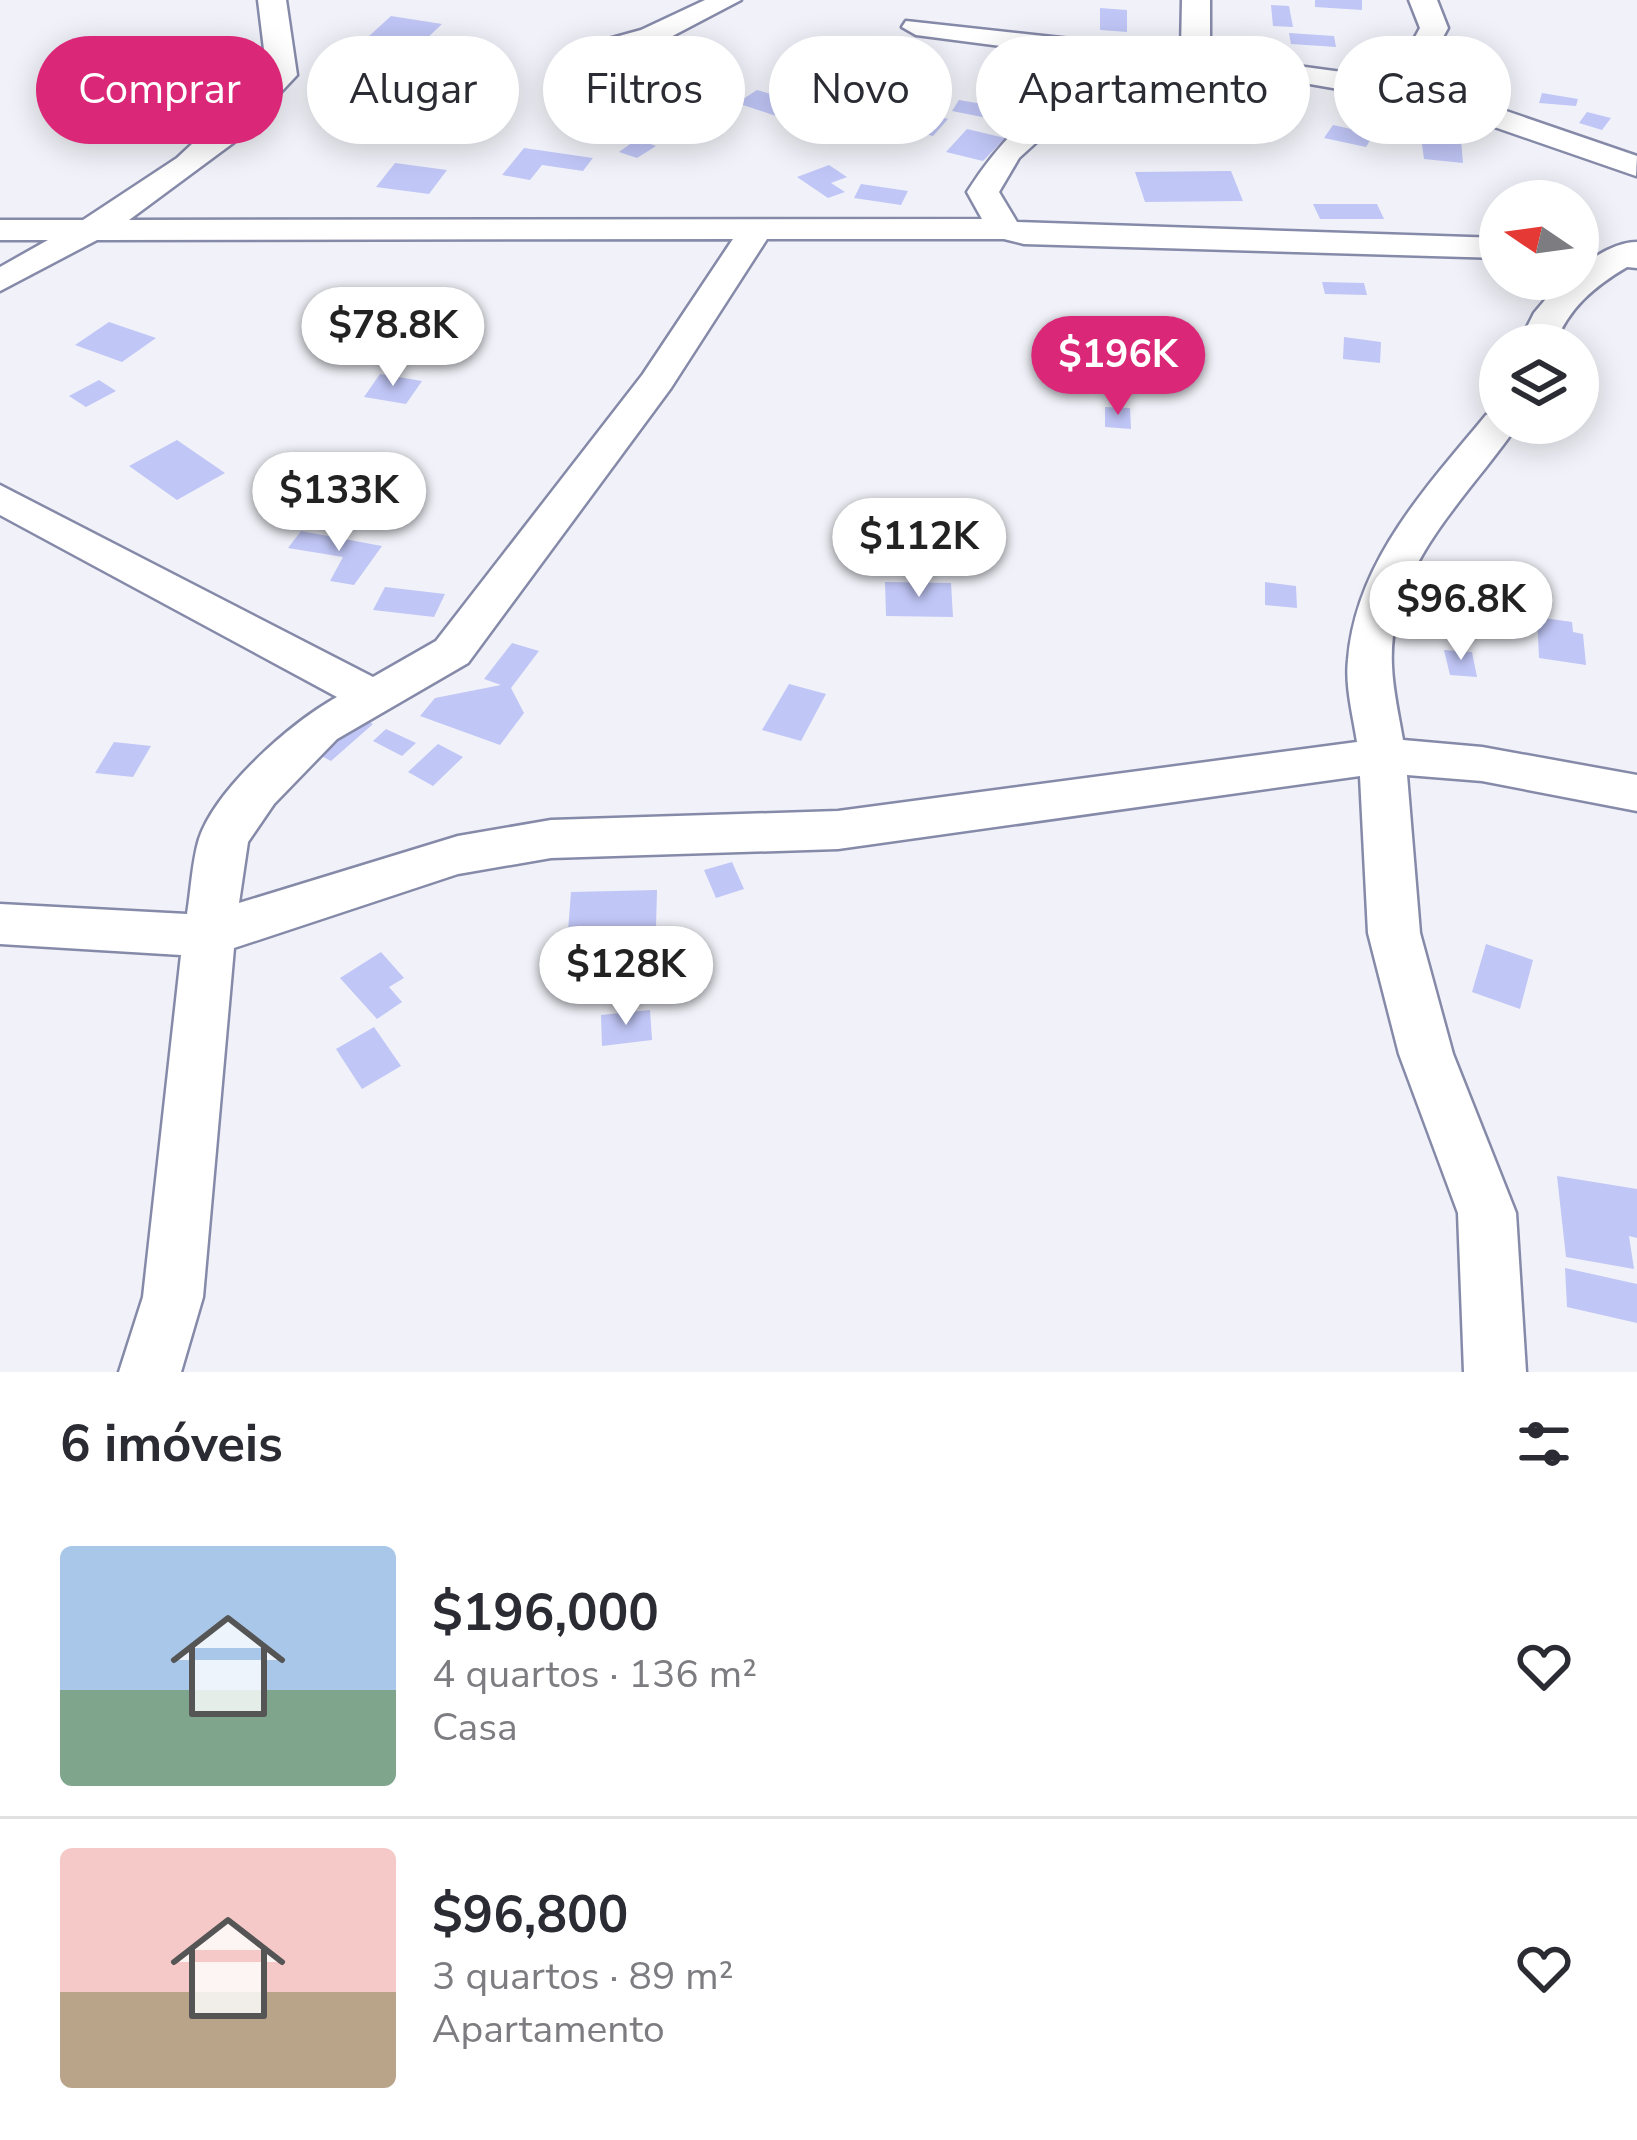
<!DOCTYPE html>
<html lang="pt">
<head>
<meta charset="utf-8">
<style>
	:root { --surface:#fff; --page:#f7f7f7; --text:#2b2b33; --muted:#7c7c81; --line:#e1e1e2; --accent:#db2777 }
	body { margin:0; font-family:"Nunito Sans",sans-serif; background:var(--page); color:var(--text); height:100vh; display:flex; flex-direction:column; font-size:45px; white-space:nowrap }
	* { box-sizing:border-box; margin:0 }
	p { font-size:39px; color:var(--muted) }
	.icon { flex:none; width:66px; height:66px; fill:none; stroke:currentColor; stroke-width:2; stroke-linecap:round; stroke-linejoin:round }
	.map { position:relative; height:1372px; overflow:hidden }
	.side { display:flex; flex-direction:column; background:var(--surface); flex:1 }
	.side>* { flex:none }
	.banner { position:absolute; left:36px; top:36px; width:1566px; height:108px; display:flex; gap:24px }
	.needle { width:78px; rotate:283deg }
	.controls { position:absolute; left:1479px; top:180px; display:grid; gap:24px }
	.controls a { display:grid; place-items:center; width:120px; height:120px; border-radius:50%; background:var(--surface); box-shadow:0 6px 30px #0003; font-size:60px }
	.price { position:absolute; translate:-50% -102px; padding:0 27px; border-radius:42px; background:#fff; color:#222; font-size:39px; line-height:78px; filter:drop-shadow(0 3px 6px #0008) }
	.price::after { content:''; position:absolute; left:50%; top:72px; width:36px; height:27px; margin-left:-18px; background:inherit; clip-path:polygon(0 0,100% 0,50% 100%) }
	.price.on { background:var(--accent); color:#fff }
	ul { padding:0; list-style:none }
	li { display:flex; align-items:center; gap:36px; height:300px; padding:0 60px }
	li+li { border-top:3px solid var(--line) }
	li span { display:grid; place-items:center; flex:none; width:336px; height:240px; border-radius:12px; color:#555 }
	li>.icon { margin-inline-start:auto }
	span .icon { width:144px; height:144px; fill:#fffc; stroke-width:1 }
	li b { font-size:51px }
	h2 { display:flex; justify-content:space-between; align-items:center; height:144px; padding:0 60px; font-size:51px }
	.tag { padding:0 42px; border-radius:54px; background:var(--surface); box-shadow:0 6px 30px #0003; font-size:42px; line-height:108px }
	.tag.on { background:var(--accent); color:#fff }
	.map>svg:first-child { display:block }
	.building { fill:#c0c6f6 }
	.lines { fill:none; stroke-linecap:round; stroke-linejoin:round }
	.minor-casing { stroke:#868aa9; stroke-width:5 }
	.minor { fill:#fff; fill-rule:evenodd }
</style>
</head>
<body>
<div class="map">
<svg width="1637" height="1372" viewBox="0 0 1637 1372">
	<rect width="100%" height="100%" fill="#f1f2f9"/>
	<g class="building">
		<polygon points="1315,0 1362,0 1362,10 1315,7"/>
		<polygon points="1271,5 1289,6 1293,27 1273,26"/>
		<polygon points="1100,8 1127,10 1127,32 1100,30"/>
		<polygon points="391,16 442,24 419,46 367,38"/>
		<polygon points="1289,33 1334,36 1336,47 1291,44"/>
		<polygon points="876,82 903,93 882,105 855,95"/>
		<polygon points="719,85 735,96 713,103 698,91"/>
		<polygon points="129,87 169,99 141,116 101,104"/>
		<polygon points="757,90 795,101 776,116 737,103"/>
		<polygon points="1542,93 1578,99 1576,106 1539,103"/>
		<polygon points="959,100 994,106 987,118 952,111"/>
		<polygon points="453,104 500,109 492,120 445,115"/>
		<polygon points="1255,106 1277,112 1267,122 1241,114"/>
		<polygon points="1587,112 1611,118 1602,130 1579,123"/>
		<polygon points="927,114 948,119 933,136 912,131"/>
		<polygon points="1333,125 1374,134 1366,147 1324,138"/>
		<polygon points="1095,127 1127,133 1121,142 1090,136"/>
		<polygon points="967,129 1005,138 983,161 946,152"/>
		<polygon points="1421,137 1461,140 1463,163 1424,159"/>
		<polygon points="637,139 656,146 637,158 619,152"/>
		<polygon points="524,148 593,158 583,171 542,165 530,180 502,175"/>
		<polygon points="395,163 447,170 429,194 376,187"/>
		<polygon points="829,165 847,177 831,183 845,192 828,198 797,177"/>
		<polygon points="1231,171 1243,201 1145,202 1135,172"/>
		<polygon points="861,184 908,191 901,205 854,198"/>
		<polygon points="1313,204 1377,204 1384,219 1320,219"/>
		<polygon points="1322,282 1364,283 1367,295 1325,294"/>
		<polygon points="109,322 156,338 122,362 75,345"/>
		<polygon points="1344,337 1381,342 1380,363 1343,359"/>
		<polygon points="1080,356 1125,365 1119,380 1074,372"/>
		<polygon points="380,374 422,381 406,404 364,397"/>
		<polygon points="99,380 116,391 86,407 69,396"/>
		<polygon points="1105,407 1130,408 1131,429 1105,427"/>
		<polygon points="177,440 225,473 177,500 129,466"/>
		<polygon points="301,531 382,546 354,585 330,581 343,557 288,548"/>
		<polygon points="885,582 951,583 953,617 886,616"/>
		<polygon points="1265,582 1296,586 1297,608 1265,605"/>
		<polygon points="385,587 445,594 434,617 373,610"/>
		<polygon points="1537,617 1572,622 1573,632 1583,634 1586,665 1539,658"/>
		<polygon points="512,643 539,651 511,688 524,713 500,745 420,716 435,698 501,685 484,679"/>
		<polygon points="1444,650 1472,652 1477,677 1450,675"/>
		<polygon points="789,684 826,694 801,741 762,730"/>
		<polygon points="350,711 373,724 331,761 308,749"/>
		<polygon points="386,729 416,743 402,756 373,741"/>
		<polygon points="114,742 151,746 133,777 95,773"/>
		<polygon points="438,744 463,757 433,786 408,772"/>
		<polygon points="732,862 744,889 716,898 704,870"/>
		<polygon points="657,890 655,965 555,968 557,932 568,931 571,892"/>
		<polygon points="1486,944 1533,960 1520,1009 1472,992"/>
		<polygon points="381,952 404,978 389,987 402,1002 377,1019 340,978"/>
		<polygon points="650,1010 652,1040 602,1046 601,1015"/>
		<polygon points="374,1027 401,1066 362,1089 336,1049"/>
		<polygon points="1557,1176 1637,1189 1637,1238 1629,1236 1634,1269 1566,1257"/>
		<polygon points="1565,1268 1637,1284 1637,1323 1567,1307"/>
	</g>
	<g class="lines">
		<g class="minor-casing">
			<g id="minor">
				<path d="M 258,0 L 286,0 L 297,75 L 233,143 L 129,220 L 982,219 L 967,192 C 1005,132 1051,91 1116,61 L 916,35 L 902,27 L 906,21 L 1181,51 L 1182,0 L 1210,0 L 1210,54 L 1364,75 L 1414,39 L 1420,28 L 1409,0 L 1437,0 L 1448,28 L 1436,50 L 1395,81 L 1448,91 L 1637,156 L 1636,176 L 1431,105 L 1275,78 L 1153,65 L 1092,94 L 1074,108 L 1019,158 L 999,192 L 1017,222 L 1500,238 L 1500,258 L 1024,244 L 1004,239 L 767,239 L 671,388 L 468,663 L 337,739 L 274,804 L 248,842 L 239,903 L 458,836 L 551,820 L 838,811 L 1357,742 C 1353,716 1345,686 1348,660 C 1356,561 1426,488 1486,415 L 1500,411 L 1500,423 L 1519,423 C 1468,498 1387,567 1392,666 C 1393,691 1399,716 1403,740 L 1482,747 L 1637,775 L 1637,811 L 1482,781 L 1407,775 L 1420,933 L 1453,1054 L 1516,1213 L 1526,1372 L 1464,1372 L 1458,1213 L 1399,1054 L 1368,933 L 1360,776 L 838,849 L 551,858 L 458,874 L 234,948 L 203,1297 L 181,1372 L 119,1372 L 143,1297 L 181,955 L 0,944 L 0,904 L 187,914 C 191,890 192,862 199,839 C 216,788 292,722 337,697 L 0,515 L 0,485 L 373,677 L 436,641 L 643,374 L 733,239 L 97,240 L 0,291 L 0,267 L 48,240 L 0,240 L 0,220 L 83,220 L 177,158 L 267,74 Z"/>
				<polygon points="705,0 741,0 661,42 582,64 568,55 572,49 641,30"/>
				<path d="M 1637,242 L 1637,268 L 1627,267 C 1593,287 1569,308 1554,345 L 1518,345 L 1534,313 L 1561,281 L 1578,279 L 1578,268 C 1596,256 1616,242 1637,242 Z"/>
			</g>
		</g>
		<use href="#minor" class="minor"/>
	</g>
</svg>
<div class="controls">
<a><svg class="needle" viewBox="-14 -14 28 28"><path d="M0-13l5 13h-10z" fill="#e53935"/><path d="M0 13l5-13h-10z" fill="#7c7c81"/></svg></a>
<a><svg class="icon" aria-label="layers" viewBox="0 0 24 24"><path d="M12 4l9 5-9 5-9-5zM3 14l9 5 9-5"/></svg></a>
</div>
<b class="price" style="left:393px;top:389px">$78.8K</b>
<b class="price on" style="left:1118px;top:418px">$196K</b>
<b class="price" style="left:339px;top:554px">$133K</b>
<b class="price" style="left:919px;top:600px">$112K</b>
<b class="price" style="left:1461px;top:663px">$96.8K</b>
<b class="price" style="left:626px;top:1028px">$128K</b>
<div class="banner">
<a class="tag on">Comprar</a>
<a class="tag">Alugar</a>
<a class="tag">Filtros</a>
<a class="tag">Novo</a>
<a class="tag">Apartamento</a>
<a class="tag">Casa</a>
</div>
</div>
<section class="side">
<h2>6 imóveis<svg class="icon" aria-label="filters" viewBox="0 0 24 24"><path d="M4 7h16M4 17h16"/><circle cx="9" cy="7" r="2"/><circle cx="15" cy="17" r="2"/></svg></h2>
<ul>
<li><span style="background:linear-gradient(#a9c7e8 60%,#7fa58c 0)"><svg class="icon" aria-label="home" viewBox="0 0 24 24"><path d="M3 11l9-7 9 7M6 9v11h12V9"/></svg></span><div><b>$196,000</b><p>4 quartos · 136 m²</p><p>Casa</p></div><svg class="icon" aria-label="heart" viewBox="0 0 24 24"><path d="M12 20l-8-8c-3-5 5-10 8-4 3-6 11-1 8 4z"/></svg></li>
<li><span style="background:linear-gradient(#f6c9c9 60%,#b9a48a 0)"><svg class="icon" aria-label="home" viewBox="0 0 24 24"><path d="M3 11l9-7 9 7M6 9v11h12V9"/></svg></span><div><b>$96,800</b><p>3 quartos · 89 m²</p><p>Apartamento</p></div><svg class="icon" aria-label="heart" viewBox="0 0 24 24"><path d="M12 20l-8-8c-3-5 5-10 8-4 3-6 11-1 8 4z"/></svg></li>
</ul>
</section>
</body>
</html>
